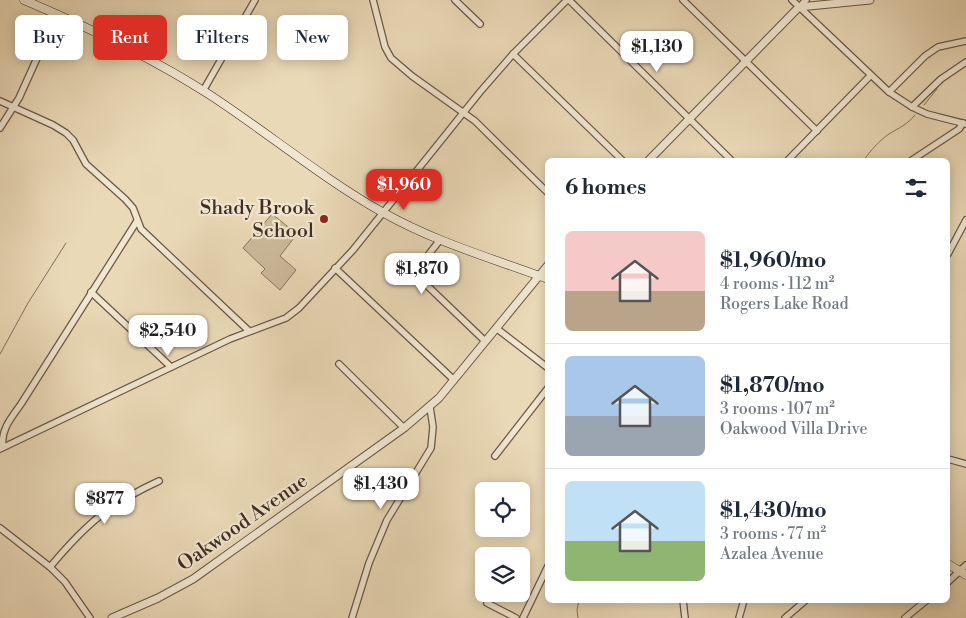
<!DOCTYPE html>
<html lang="en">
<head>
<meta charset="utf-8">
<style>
	:root { --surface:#fff; --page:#f2f2f3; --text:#1f2937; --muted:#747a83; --line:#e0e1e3; --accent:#d93025 }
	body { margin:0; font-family:"Libre Bodoni",serif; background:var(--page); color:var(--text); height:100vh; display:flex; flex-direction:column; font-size:19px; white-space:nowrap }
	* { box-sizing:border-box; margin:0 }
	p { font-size:16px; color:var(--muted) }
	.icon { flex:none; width:28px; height:28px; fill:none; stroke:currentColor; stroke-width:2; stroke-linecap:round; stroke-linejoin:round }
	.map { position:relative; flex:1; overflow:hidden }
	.details { position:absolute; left:545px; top:158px; width:405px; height:445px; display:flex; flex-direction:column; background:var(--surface); border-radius:8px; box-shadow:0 2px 12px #0003 }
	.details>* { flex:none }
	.top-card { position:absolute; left:15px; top:15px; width:455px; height:45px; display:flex; gap:10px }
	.tools { position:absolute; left:475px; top:482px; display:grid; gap:10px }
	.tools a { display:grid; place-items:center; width:55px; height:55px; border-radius:8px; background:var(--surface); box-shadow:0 2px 12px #0003; font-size:25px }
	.price { position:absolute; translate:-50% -42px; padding:0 11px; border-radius:10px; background:#fff; color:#222; font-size:16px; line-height:32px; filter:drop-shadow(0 1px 2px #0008) }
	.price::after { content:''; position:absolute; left:50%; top:30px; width:15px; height:11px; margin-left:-8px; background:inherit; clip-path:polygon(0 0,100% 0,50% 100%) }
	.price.selected { background:var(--accent); color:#fff }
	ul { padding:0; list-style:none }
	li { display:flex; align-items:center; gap:15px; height:125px; padding:0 20px }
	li+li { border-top:1px solid var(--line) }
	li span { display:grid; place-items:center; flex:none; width:140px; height:100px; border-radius:8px; color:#555 }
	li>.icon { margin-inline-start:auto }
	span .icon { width:60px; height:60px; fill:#fffc; stroke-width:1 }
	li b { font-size:21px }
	h2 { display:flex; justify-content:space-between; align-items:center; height:60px; padding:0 20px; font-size:21px }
	.pill { padding:0 18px; border-radius:8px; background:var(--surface); box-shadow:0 2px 12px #0003; font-size:18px; line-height:45px }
	.pill.selected { background:var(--accent); color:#fff }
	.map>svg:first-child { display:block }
	.green { fill:#cdbc9e; stroke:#867460 }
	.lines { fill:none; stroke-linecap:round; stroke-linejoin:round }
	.stream { stroke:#83705e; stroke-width:1 }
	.minor-casing { stroke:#6a5748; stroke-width:8 }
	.tertiary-casing { stroke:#6a5748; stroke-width:9 }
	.secondary-casing { stroke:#402c23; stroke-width:9 }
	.minor { stroke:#f1e6d0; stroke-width:5.5 }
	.tertiary { stroke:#f1e6d0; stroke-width:7 }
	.secondary { stroke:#f1e6d0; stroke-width:8 }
	.poi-dot { fill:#8f2418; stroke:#f1e6d0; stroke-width:2 }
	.labels { text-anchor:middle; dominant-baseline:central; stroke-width:4.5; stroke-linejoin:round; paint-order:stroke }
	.poi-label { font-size:20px; fill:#402c23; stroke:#f1e6d0; text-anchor:end }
	.street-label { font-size:20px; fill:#402c23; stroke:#f1e6d0 }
</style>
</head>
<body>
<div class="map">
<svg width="966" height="618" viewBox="0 0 966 618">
	<rect width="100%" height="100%" fill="#ead9b7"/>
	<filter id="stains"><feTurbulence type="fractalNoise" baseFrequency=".004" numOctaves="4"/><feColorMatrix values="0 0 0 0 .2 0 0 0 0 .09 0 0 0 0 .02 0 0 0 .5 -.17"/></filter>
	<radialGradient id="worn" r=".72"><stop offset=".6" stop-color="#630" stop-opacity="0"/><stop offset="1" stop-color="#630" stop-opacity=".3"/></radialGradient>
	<polygon class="green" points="272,214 297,234 280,256 296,270 280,290 261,273 265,269 243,248"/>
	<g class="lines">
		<g class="stream">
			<polyline points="924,105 937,89"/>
			<path d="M 864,160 C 870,151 880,140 889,134 C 899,128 908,124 915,115"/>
			<polyline points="0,354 28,303 66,243"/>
			<polyline points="578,618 577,610 579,600"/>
		</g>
		<g class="minor-casing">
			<g id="minor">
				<polyline points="373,0 385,47 391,58 412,76 475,121 548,193"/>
				<polyline points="455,0 480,24"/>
				<polyline points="569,0 731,160"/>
				<polyline points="683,0 817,131"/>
				<polyline points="792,0 889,92 912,107 927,114 966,124"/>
				<polyline points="799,7 806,0"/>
				<polyline points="513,54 622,160"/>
				<polyline points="203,91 255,0"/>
				<polyline points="889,92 925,56 938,47 966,41"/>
				<polyline points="0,101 53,125 66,133 73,140 86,164 125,199 133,208 141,229 249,331"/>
				<polyline points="912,107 941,79 966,62"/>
				<polyline points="0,128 19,98 57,14"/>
				<polyline points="788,160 870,76"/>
				<polyline points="912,160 959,129 963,123"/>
				<polyline points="440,240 414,273 485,341"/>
				<polyline points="948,254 966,220"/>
				<polyline points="335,268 454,380"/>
				<polyline points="91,292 171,367"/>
				<polyline points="496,328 548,368"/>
				<polyline points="339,364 404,428"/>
				<path d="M 3,447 C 0,430 12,417 21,404 L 137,221"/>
				<polyline points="0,449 230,339 286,318 299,308 353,250 480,92 513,54 567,0"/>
				<polyline points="495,456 548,388"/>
				<polyline points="948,459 966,464"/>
				<polyline points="0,528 50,567 65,582 90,618"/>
				<path d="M 50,567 C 85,525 109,504 159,481"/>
				<polyline points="948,582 966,565"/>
				<polyline points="683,600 685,618"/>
				<polyline points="487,603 516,618"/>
				<polyline points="352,618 369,563 387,520 431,448 433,427 430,407"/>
				<polyline points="523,618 548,566"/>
				<polyline points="739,618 744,600"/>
				<polyline points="785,618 806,600"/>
				<polyline points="905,618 927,600"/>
			</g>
		</g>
		<g class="tertiary-casing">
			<g id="tertiary">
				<polyline points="649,160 799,7 870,0"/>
				<polyline points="112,618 158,598 193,579 404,428 439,398 548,265"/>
			</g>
		</g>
		<g class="secondary-casing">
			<g id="secondary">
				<path d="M 24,0 C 88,27 151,57 210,95 C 268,133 322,178 382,212 C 435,242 491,258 548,279"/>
				<polyline points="948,564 966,575"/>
			</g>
		</g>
		<use href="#minor" class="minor"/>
		<use href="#tertiary" class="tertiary"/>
		<use href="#secondary" class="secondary"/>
	</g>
	<circle class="poi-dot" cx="324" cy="219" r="5"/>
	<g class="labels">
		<g class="poi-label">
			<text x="314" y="208">Shady Brook<tspan x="314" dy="23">School</tspan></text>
		</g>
		<g class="street-label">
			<text transform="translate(243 523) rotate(-35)">Oakwood Avenue</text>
		</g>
	</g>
	<rect width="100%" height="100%" filter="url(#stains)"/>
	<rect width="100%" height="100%" fill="url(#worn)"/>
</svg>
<div class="tools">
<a><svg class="icon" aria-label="locate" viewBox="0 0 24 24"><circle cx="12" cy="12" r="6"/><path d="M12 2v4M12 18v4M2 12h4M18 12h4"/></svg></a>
<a><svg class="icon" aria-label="layers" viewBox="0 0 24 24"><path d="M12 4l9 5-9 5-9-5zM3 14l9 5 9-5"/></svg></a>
</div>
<b class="price" style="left:657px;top:73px">$1,130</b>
<b class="price selected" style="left:404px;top:211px">$1,960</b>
<b class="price" style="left:422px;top:295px">$1,870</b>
<b class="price" style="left:168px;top:357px">$2,540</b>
<b class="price" style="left:381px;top:510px">$1,430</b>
<b class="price" style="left:105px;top:525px">$877</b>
<div class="top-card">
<a class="pill">Buy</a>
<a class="pill selected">Rent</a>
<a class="pill">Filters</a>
<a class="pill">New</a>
</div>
<section class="details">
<h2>6 homes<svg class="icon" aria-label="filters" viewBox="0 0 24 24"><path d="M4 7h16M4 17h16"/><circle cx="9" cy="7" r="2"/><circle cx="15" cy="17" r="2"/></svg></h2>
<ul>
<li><span style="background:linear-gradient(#f6c9c9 60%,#b9a48a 0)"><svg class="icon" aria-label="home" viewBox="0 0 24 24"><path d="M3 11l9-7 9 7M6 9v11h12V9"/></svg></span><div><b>$1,960/mo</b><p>4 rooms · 112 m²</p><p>Rogers Lake Road</p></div></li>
<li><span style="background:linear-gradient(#a9c7e8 60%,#9aa5b1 0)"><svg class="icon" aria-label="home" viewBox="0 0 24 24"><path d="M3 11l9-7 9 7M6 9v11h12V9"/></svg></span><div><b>$1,870/mo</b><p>3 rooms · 107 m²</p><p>Oakwood Villa Drive</p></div></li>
<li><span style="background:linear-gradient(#bfe0f5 60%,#8fb573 0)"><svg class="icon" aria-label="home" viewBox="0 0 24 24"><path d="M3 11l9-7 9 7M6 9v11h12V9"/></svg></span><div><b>$1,430/mo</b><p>3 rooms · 77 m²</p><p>Azalea Avenue</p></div></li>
</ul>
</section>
</div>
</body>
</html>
